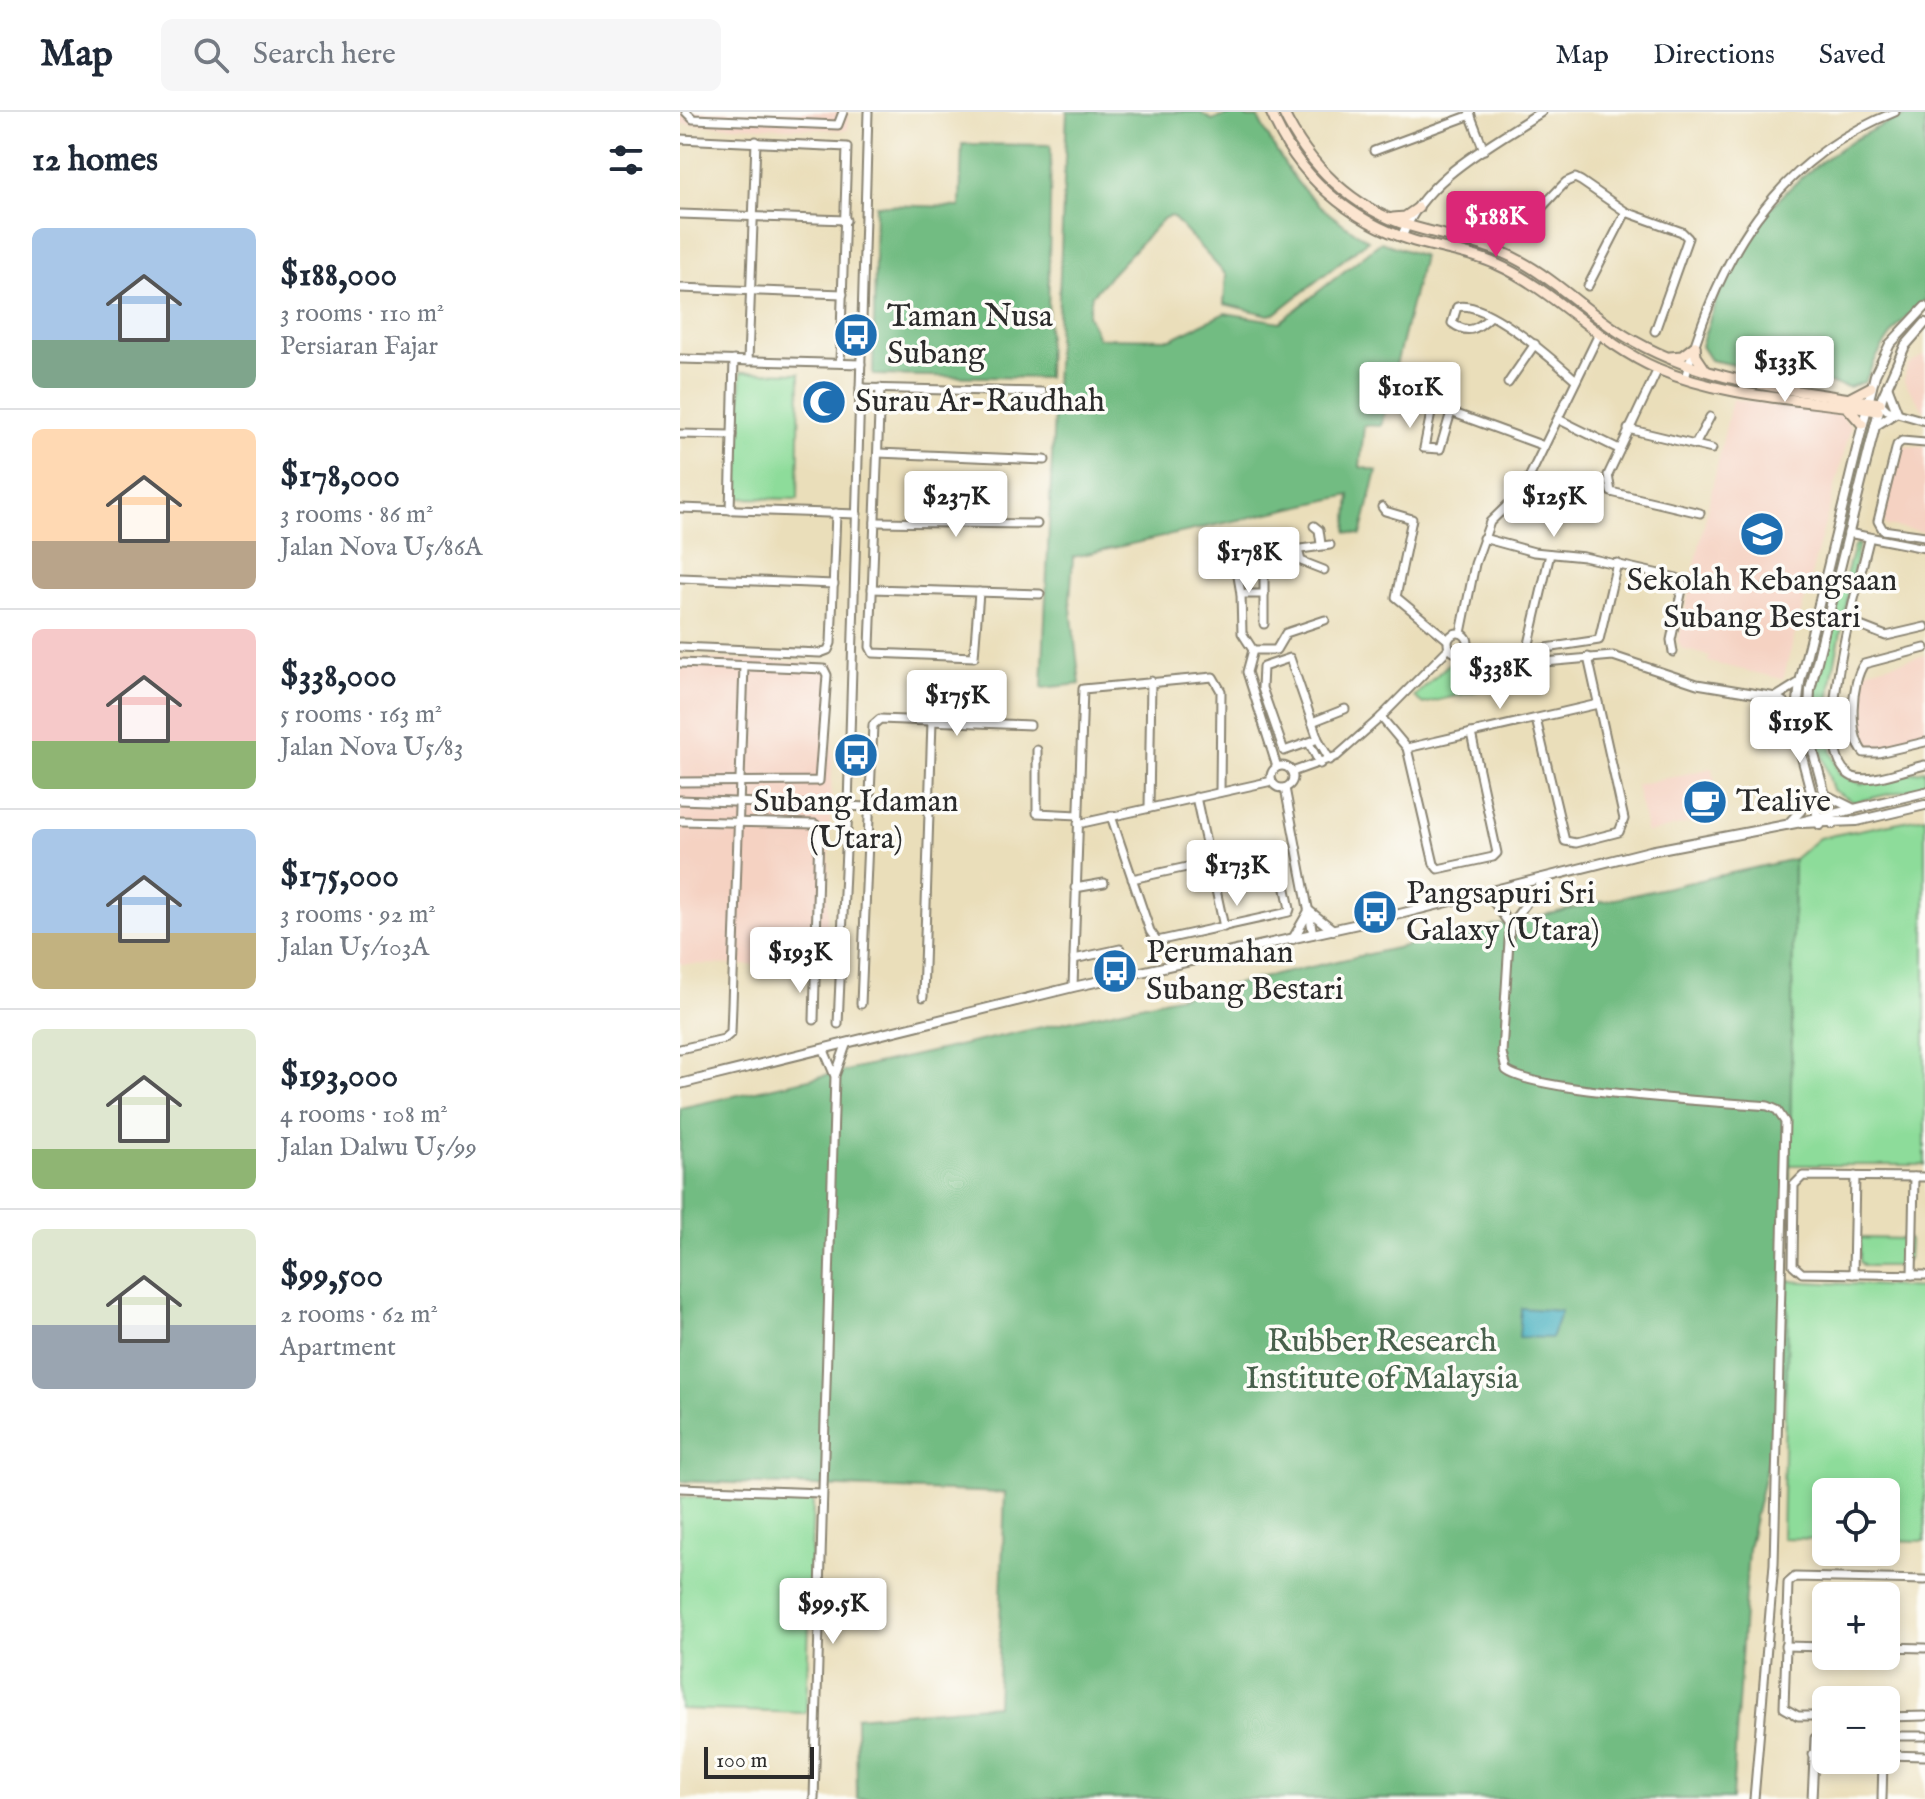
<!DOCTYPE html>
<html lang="en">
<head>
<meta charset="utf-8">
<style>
	:root { --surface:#fff; --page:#f6f6f7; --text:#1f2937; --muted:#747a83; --line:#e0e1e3; --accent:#db2777 }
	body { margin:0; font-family:"IM FELL English",serif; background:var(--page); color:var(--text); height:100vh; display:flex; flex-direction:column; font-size:30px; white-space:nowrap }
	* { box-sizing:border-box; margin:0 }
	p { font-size:26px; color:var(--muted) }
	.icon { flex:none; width:44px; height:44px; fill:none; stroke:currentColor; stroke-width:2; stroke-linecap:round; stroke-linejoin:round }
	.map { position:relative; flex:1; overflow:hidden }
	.panel { display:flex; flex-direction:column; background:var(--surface); width:680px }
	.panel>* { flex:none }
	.controls { position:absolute; left:1132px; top:1366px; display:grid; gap:16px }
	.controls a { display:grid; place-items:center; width:88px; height:88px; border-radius:12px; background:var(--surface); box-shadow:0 4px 12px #0003; font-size:40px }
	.scale { position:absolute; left:24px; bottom:20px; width:110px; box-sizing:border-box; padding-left:8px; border:4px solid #2b2b2b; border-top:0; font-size:22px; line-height:28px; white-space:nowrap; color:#2b2b2b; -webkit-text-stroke:6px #fdfcf7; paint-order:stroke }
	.price { position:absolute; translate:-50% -68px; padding:0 18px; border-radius:8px; background:#fff; color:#222; font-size:26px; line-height:52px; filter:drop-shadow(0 2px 4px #0008) }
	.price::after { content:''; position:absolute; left:50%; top:48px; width:24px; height:18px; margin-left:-12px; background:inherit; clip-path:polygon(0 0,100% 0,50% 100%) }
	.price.current { background:var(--accent); color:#fff }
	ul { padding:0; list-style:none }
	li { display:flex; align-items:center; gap:24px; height:200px; padding:0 32px }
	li+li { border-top:2px solid var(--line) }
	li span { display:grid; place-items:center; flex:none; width:224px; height:160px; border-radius:12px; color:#555 }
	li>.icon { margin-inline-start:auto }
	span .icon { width:96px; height:96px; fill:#fffc; stroke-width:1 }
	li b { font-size:34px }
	h2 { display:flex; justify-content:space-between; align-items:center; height:96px; padding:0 32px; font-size:34px }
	header { display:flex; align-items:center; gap:48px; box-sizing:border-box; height:112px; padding:0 40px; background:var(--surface); border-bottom:2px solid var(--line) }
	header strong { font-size:38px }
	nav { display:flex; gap:44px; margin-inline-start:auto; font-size:28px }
	.search { width:560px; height:72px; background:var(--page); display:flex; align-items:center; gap:20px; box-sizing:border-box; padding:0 28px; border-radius:12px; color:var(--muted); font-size:30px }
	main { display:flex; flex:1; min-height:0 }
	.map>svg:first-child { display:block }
	.built { fill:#f5d2c2 }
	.green { fill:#8ddc9a; stroke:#5c8462; stroke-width:2 }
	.forest { fill:#72bc82; stroke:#4e7456; stroke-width:2 }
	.water { fill:#40adbe; stroke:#366c74; stroke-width:2 }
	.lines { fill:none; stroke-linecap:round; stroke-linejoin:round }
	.minor-casing { stroke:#8a8472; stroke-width:11 }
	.tertiary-casing { stroke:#8a8472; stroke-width:12 }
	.secondary-casing { stroke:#8a8472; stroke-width:13 }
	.minor { stroke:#fff; stroke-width:7 }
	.tertiary { stroke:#fff; stroke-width:8 }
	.secondary { stroke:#fce5d0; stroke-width:9 }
	.labels { text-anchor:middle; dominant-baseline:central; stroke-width:7; stroke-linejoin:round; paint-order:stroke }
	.poi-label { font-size:32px; fill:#2b2b2b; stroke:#fdfcf7; text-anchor:start }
	.park-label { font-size:32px; fill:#48604c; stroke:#fdfcf7 }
</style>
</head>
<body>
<header>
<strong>Map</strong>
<div class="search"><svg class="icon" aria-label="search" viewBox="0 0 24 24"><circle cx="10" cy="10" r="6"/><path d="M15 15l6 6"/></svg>Search here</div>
<nav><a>Map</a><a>Directions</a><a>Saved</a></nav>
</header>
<main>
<section class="panel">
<h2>12 homes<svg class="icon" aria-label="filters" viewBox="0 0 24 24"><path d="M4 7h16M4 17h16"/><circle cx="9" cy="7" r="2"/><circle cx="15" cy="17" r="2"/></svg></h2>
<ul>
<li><span style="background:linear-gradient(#a9c7e8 70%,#7fa58c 0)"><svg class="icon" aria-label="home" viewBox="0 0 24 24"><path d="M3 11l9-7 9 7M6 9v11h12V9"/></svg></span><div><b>$188,000</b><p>3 rooms · 110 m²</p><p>Persiaran Fajar</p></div></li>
<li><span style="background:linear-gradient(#ffd9b3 70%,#b9a48a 0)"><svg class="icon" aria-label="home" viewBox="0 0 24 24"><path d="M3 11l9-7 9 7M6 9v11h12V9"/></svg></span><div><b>$178,000</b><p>3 rooms · 86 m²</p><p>Jalan Nova U5/86A</p></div></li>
<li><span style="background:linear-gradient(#f6c9c9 70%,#8fb573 0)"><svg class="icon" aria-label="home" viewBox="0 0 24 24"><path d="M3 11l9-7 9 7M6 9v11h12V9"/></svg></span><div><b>$338,000</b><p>5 rooms · 163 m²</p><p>Jalan Nova U5/83</p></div></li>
<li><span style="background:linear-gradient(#a9c7e8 65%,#c2b280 0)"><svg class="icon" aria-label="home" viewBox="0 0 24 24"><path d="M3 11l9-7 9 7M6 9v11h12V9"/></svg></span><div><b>$175,000</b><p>3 rooms · 92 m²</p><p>Jalan U5/103A</p></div></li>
<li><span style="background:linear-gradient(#dfe7d0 75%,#8fb573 0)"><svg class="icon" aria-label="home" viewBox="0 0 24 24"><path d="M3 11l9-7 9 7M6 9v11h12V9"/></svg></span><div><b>$193,000</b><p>4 rooms · 108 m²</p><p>Jalan Dalwu U5/99</p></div></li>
<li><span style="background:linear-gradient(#dfe7d0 60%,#9aa5b1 0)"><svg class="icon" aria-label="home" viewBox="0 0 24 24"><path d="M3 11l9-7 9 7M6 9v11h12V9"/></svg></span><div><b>$99,500</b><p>2 rooms · 62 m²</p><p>Apartment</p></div></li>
</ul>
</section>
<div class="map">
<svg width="1245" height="1687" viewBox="0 0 1245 1687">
	<rect width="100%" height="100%" fill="#fdfcf7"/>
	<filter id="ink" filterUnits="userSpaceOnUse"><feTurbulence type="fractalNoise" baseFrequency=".0125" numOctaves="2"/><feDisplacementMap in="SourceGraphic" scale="16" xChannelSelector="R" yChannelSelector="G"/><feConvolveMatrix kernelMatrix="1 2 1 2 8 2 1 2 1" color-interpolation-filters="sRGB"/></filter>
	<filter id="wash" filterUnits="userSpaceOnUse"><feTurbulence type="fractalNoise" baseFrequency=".006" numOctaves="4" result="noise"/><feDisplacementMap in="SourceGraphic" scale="32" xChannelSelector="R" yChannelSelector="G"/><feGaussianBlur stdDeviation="1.8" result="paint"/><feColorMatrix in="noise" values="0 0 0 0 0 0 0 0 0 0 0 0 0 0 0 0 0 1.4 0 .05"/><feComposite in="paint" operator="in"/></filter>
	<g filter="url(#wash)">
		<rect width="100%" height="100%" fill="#eadeba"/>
		<g class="built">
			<polygon points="0,0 169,0 168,18 0,12"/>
			<polygon points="1245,242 1245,299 1244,299 1224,269 1227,254"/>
			<polygon points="1052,287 1161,302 1171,315 1103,567 1028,550 1029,544 1002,537 998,529"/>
			<polygon points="1221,334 1245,335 1245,420 1207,414 1203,408"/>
			<polygon points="1245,543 1245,626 1198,637 1189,635 1183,629 1180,602 1185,559"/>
			<polygon points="0,546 155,552 146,854 0,852"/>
			<polygon points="1032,656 1043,703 967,721 956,673"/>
		</g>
		<g class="green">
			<polygon points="61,260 120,261 118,387 58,386"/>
			<polygon points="1188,308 1191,309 1130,557 1128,557"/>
			<polygon points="1179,431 1152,564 1147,610 1152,641 1159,662 1181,672 1245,658 1245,674 1174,690 1153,678 1131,606 1135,579 1174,434"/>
			<polygon points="794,545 839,556 842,568 743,592 734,585 773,548"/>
			<polygon points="1245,705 1245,1053 1110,1053 1114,747 1139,726"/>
			<polygon points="1180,1126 1229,1127 1228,1147 1221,1154 1184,1154 1180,1150"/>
			<polygon points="1108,1169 1245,1176 1245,1429 1206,1428 1206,1380 1146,1380 1146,1427 1102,1426"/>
			<polygon points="0,1385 133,1389 126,1601 0,1597"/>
		</g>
		<g class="forest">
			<path d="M 387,0 L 519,0 L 532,8 L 559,0 L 568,6 L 578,6 C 610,67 628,92 688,128 L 596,201 L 589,203 L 544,192 L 546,163 L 492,104 L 484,106 L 412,183 L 408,203 L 418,226 L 491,227 L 545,201 L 600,210 L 701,130 L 743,144 L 701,314 L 684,313 L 680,355 L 697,359 L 681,423 L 667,420 L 670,383 L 393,445 L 390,488 L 400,572 L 362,576 Z"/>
			<path d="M 1235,0 L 1245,0 L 1245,188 C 1217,210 1198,237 1185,270 L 1169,275 L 1030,248 L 1021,234 C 1028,213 1034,191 1043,170 C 1078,90 1154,28 1235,0 Z"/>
			<polygon points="282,32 371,33 367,266 193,263 196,93 280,95"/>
			<polygon points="1114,747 1107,1262 1068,1437 1052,1687 177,1687 176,1605 317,1593 325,1381 0,1369 0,996"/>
		</g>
		<polygon class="water" points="841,1196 881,1199 871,1226 839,1225"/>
	</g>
	<g filter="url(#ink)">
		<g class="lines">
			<g class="minor-casing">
				<g id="minor">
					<polyline points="6,0 13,7 158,13 163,0"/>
					<polyline points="790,2 804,38"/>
					<polyline points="0,27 167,35 160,251"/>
					<polyline points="694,39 791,3"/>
					<polyline points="0,102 166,108"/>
					<path d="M 802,131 C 835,133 864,91 886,70 L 895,66 L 901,69 L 946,100 L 1002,120 L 1008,126 L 975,219"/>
					<polyline points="908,174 946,100"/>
					<polyline points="0,176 163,182"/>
					<path d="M 810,205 C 797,217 788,223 772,211 L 777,195 C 806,187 874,249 896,268"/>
					<polyline points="0,247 181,252"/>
					<polyline points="68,249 76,29"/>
					<polyline points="978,257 928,363 931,380 1020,401"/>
					<path d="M 1005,266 C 1038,146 1094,48 1215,0"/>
					<polyline points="828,271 855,232"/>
					<polyline points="180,276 362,280"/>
					<polyline points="200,276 190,535 193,541 294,545 299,480"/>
					<polyline points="1200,291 1207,298 1245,309"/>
					<polyline points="771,300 760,337 744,336 751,301 757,296 771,300 864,334"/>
					<polyline points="878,307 939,337"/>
					<polyline points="948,317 1032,337"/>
					<polyline points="0,322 52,323"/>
					<polyline points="1245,331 1222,329 1217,333 1198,409 1203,418 1245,424"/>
					<polyline points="1015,333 1030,305"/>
					<polyline points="198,341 365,348"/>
					<polyline points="702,395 705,399 732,407 716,485 768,528"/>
					<polyline points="0,396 177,402"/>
					<polyline points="50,398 54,248"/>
					<polyline points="195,410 357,412"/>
					<polyline points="634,414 639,418 641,432"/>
					<polyline points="1168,421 1245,436"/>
					<polyline points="803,426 854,440 904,445 997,466 1003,473 991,528 993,540"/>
					<path d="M 1189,428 C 1180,468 1125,644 1173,665 C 1191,672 1226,657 1245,653"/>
					<polyline points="618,438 621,449 644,458"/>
					<polyline points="870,442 849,532 853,538 919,528 937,451"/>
					<polyline points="584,454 584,512"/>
					<polyline points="0,466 154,472"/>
					<polyline points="192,477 360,482"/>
					<polyline points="561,482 584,482"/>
					<polyline points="645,508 606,521 596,538 573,538 562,521 561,482 554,441 559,433 606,423 613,438 650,433"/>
					<polyline points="1170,510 1206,524 1245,515"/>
					<circle cx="778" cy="531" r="10"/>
					<polyline points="781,521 795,452 810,410 843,378 919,222"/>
					<polyline points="0,535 140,541 148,538 151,531 156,401"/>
					<polyline points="787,536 842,552 933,544 1017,572 1096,585 1105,591 1115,608"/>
					<path d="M 1245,536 L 1184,552 C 1171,570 1168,624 1184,641 L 1198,641 L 1245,630"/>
					<polyline points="573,538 567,560 597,655"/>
					<polyline points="0,551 144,557 147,563 139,669 0,670"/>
					<polyline points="1096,585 1120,570"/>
					<polyline points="701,605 727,636 754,752 758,757 813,745 817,741 791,621"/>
					<polyline points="856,607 885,729 896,731 939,720 944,707 908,545"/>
					<polyline points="632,610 665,597"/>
					<polyline points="638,627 604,639 582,576 583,555 610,546 638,627 650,648"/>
					<polyline points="629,631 640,652"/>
					<polyline points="727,636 918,592"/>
					<polyline points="357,638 357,701 398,703"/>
					<circle cx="602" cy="665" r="11"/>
					<polyline points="612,660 657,644 701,605 769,536"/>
					<polyline points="605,676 633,822"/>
					<polyline points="516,685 544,815"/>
					<polyline points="0,688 190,695"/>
					<polyline points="469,696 471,569"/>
					<polyline points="431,704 470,819 477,829 609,800 610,797 598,738 594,736 452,767"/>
					<polyline points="0,709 135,712 139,716 134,908"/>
					<polyline points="398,712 592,669"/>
					<path d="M 865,766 L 830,813 L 822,941 L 826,958 C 852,980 1043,990 1088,994 L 1097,998 L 1105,1010 L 1094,1452 L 1074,1687"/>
					<polyline points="395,776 424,771"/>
					<polyline points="807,781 830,813"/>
					<polyline points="394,847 440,837"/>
					<polyline points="393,875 403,577 533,565 541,579 540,680"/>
					<polyline points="243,885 252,609"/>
					<polyline points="181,892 193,613 200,607 350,613"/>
					<polyline points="158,912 168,694 188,0"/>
					<polyline points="0,937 44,927 51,921 64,554"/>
					<polyline points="144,938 154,962"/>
					<polyline points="1245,1065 1123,1064 1114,1073 1113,1153 1122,1161 1245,1163"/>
					<polyline points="1173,1162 1175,1064"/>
					<polyline points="1232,1163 1234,1065"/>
					<polyline points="0,1376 141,1381"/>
					<polyline points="1105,1534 1146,1535"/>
					<polyline points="1206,1535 1245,1536"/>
					<polyline points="1146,1604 1118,1604 1104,1596 1108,1471 1115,1465 1245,1468"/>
					<polyline points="1206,1605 1245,1604"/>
					<polyline points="1206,1624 1245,1624"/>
					<polyline points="1133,1642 1146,1642"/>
					<polyline points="1206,1643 1245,1644"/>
					<polyline points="134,1687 155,964 166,933"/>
					<polyline points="1132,1687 1135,1626 1146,1623"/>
					<polyline points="1202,1687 1203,1648"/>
				</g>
			</g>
			<g class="tertiary-casing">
				<g id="tertiary">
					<path d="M 722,124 C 744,66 811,33 861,0"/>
					<polyline points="1195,314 1217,300 1207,274"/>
					<polyline points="1146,683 1174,697"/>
					<polyline points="1109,711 1126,693 1130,680"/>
					<polyline points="1121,711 1177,709 1245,693"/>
					<polyline points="1153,712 1128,621 1130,578 1202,286 1225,234 1245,211"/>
					<polyline points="1140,713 1115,619 1120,570 1195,263 1210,232 1245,195"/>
					<polyline points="613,827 629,799 653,818"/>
					<polyline points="0,972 393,875 696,808 970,739 1116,711 1245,680"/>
				</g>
			</g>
			<g class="secondary-casing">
				<g id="secondary">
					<path d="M 591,0 C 616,63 670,109 734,129 C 761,137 790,140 816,152 C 875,178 918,231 978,257 C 1046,286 1126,287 1198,299"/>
					<path d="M 603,0 C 628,53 673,97 730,114 C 767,125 805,130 840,149 C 881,171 913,207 954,229 C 1028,271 1117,279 1200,291"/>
					<polyline points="713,106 725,105 738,96"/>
					<polyline points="1015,234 1016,244 1026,259"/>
					<polyline points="990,245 1002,244 1015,234"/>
					<polyline points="1170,286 1191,275"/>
					<polyline points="1167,295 1182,312"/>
				</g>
			</g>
			<use href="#minor" class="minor"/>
			<use href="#tertiary" class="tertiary"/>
			<use href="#secondary" class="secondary"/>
		</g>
	</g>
	<defs>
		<g id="bus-disc" transform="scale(2.3)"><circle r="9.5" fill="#1f6fb2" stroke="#fdfcf7"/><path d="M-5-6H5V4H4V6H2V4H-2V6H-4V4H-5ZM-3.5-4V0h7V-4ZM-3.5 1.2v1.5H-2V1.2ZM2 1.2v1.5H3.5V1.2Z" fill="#fff"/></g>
		<g id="mosque-disc" transform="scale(2.3)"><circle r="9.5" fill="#1f6fb2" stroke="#fdfcf7"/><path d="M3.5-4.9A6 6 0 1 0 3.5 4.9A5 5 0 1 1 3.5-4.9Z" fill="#fff"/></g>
		<g id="school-disc" transform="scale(2.3)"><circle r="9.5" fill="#1f6fb2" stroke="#fdfcf7"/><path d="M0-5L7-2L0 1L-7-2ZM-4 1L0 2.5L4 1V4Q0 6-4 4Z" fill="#fff"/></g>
		<g id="cafe-disc" transform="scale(2.3)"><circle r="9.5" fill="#1f6fb2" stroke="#fdfcf7"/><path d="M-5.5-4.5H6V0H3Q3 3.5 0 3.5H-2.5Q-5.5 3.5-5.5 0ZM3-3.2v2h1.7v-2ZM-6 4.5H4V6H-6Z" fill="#fff"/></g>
	</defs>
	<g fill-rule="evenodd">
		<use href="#bus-disc" x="176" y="223"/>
		<use href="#mosque-disc" x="144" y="290"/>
		<use href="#school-disc" x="1082" y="422"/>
		<use href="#bus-disc" x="176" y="643"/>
		<use href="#cafe-disc" x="1025" y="690"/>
		<use href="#bus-disc" x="695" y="800"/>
		<use href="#bus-disc" x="435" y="859"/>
	</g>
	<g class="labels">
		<g class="poi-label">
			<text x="207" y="205">Taman Nusa<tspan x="207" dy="37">Subang</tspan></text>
			<text x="175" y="290">Surau Ar-Raudhah</text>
			<text x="1082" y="469" text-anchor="middle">Sekolah Kebangsaan<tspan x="1082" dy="37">Subang Bestari</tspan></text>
			<text x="176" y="690" text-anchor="middle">Subang Idaman<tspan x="176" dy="37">(Utara)</tspan></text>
			<text x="1056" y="690">Tealive</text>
			<text x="726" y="782">Pangsapuri Sri<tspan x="726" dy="37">Galaxy (Utara)</tspan></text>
			<text x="466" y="841">Perumahan<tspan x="466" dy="37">Subang Bestari</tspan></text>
		</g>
		<g class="park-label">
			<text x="702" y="1230">Rubber Research<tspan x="702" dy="37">Institute of Malaysia</tspan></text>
		</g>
	</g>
</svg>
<div class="controls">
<a><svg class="icon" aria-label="locate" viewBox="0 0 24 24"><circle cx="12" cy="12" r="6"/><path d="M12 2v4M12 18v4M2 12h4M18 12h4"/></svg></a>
<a>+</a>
<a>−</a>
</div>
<div class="scale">100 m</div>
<b class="price current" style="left:816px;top:147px">$188K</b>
<b class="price" style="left:1105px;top:292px">$133K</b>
<b class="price" style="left:730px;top:318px">$101K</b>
<b class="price" style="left:276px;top:427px">$237K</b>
<b class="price" style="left:874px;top:427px">$125K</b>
<b class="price" style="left:569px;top:483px">$178K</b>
<b class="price" style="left:820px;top:599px">$338K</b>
<b class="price" style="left:277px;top:626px">$175K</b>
<b class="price" style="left:1120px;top:653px">$119K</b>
<b class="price" style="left:557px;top:796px">$173K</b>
<b class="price" style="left:120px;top:883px">$193K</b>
<b class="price" style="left:153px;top:1534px">$99.5K</b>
</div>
</main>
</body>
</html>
